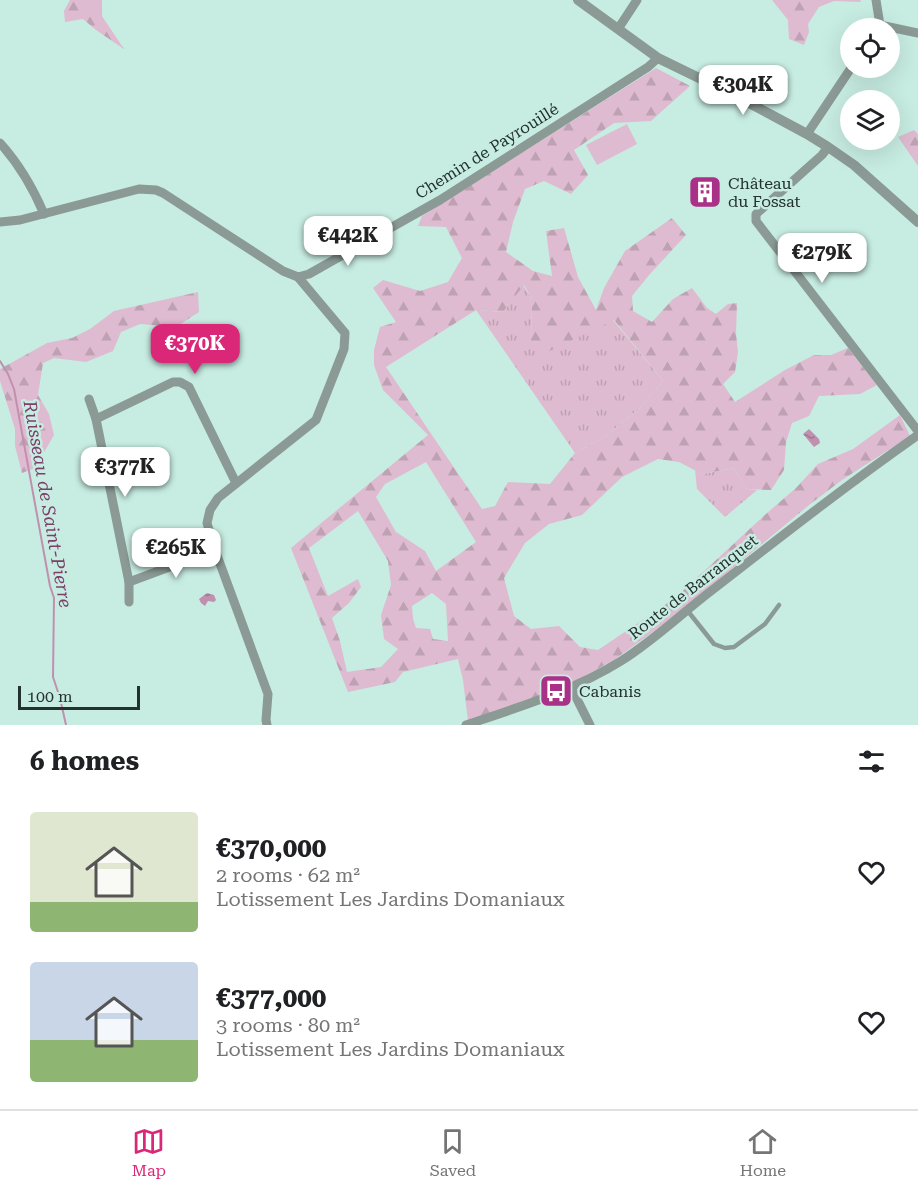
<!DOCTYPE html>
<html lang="en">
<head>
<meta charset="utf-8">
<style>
	:root { --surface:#fff; --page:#f6f6f6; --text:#202124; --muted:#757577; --line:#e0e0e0; --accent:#db2777 }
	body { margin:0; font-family:"Roboto Serif",serif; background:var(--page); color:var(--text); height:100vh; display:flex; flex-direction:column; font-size:22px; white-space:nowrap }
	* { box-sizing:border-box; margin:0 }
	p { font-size:20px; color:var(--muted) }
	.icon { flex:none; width:33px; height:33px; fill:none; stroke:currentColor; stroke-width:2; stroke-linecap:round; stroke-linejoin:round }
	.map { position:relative; height:725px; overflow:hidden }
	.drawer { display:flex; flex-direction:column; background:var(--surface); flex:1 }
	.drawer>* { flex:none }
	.fabs { position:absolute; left:840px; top:18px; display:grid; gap:12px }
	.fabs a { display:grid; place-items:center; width:60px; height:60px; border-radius:50%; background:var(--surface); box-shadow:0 6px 24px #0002; font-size:30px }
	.scale { position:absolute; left:18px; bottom:15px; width:122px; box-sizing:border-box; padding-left:6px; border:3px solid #24322e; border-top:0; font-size:16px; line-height:21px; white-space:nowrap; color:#24322e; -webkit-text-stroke:4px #c7ece2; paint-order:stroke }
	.price { position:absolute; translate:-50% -51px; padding:0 14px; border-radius:12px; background:#fff; color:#222; font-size:20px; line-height:39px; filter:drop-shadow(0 2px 3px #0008) }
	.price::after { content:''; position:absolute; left:50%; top:36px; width:18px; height:14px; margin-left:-9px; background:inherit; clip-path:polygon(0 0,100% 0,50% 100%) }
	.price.active { background:var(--accent); color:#fff }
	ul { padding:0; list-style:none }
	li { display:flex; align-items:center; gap:18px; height:150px; padding:0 30px }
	li span { display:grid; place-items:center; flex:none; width:168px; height:120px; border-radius:6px; color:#555 }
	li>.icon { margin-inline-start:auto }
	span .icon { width:72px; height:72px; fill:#fffc; stroke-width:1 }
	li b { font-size:26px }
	h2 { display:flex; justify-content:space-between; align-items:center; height:72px; padding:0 30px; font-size:26px }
	.tab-bar { display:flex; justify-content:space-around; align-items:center; height:84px; border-top:2px solid var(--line); background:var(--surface); font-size:16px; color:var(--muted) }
	.tab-bar a { display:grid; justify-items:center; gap:3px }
	.tab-bar .active { color:var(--accent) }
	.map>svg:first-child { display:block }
	.grass { fill:url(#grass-tufts) }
	.forest { fill:url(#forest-firs); fill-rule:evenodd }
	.pitch { fill:#debbd0 }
	.water { fill:url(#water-ripples) }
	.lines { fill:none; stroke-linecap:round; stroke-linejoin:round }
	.stream { stroke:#c190af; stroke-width:2 }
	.service { stroke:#8b9a95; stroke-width:4.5 }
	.minor { stroke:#8b9a95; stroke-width:9 }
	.tertiary { stroke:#8b9a95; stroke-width:10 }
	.labels { text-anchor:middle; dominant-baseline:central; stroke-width:5; stroke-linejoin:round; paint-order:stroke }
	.street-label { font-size:16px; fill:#24322e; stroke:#c7ece2 }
	.poi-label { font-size:16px; fill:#24322e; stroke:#c7ece2; text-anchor:start }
	.water-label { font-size:18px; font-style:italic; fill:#7d3e68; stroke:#c7ece2 }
</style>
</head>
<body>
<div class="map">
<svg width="918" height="725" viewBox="0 0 918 725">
	<defs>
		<pattern id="grass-tufts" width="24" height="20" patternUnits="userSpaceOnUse" patternTransform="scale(1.5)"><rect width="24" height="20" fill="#debbd0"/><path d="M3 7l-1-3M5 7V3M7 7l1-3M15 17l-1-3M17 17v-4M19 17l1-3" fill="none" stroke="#bea1b3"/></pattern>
		<pattern id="forest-firs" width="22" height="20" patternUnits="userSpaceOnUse" patternTransform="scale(1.5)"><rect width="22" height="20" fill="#debbd0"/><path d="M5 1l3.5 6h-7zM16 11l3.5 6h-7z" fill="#bea1b3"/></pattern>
		<pattern id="water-ripples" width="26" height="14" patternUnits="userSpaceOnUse" patternTransform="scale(1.5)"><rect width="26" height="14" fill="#c190af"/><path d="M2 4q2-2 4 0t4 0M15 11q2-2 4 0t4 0" fill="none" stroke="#9d768f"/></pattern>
	</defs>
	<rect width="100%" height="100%" fill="#c7ece2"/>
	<g class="grass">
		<polygon points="523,285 532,299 531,342 613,320 663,381 640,408 606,436 575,453 476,310 503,312"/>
		<polygon points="734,468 746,489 757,490 725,517 697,489 695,470 702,474"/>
	</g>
	<g class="forest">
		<polygon points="70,0 102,0 102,16 124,49 96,30 83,19 65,22 64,11"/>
		<polygon points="772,0 861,0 860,2 834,1 819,7 808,24 809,32 804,45 789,39 788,20"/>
		<path d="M 656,68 L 690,86 L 651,121 L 614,123 L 574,150 L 588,175 L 571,194 L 544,181 L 525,189 L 513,222 L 506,252 L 533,271 L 552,276 L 546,231 L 564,228 L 578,277 L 596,310 L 604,288 L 625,251 L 672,218 L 686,235 L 650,274 L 632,296 L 633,311 L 652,322 L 673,299 L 692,288 L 707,308 L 716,314 L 728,304 L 737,303 L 736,334 L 738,352 L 735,372 L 723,384 L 735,402 L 785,370 L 814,355 L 831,355 L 848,348 L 877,385 L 860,394 L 819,396 L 809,416 L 792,423 L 786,442 L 784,470 L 771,490 L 746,489 L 734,468 L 702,474 L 679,462 L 658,459 L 622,477 L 582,515 L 549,524 L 525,543 L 504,578 L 514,616 L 531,629 L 559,626 L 580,647 L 598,650 L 675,598 L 767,513 L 796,488 L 818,464 L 853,449 L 900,415 L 910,436 L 842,480 L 809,505 L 675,616 L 614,660 L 561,689 L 468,721 L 463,680 L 458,659 L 403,672 L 395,682 L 348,692 L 291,548 L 428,435 L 383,390 L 374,365 L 374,350 L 380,327 L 396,322 L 373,288 L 383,280 L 420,291 L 448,282 L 462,258 L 446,227 L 418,226 L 422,216 ZM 524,285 L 532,299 L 531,342 L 539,356 L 614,320 L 663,381 L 640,408 L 606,436 L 575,453 L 550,484 L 508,482 L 495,506 L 482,509 L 386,367 L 476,310 L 503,312 ZM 426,462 L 476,542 L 436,571 L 425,551 L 396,532 L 376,497 L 385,484 ZM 358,511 L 388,561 L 391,585 L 381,615 L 384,639 L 398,649 L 381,667 L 347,672 L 340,641 L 332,618 L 349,603 L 361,587 L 358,579 L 328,596 L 309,548 ZM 432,593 L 446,604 L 448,641 L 433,639 L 430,629 L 416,628 L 413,619 L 412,606 Z"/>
		<polygon points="914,130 918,134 918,166 898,137"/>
		<polygon points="198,292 199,312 176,327 140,324 121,332 113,351 86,362 54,358 43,363 38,395 49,414 54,435 35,468 22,473 15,446 15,429 0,381 0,369 47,343 72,338 90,329 114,311"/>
	</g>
	<polygon class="pitch" points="627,124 637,144 597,165 586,145"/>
	<g class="water">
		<polygon points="809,429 819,439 820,443 814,447 803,434"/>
		<polygon points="207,593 214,595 216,600 214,602 208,601 205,606 201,603 199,599"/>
	</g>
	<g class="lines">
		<polyline class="stream" points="0,361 8,374 14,389 50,586 54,598 53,677 60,698 66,725"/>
		<polyline class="service" points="687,610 714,644 725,648 734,647 765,624 779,605"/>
		<g class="minor">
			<polyline points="876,0 880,25 877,28"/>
			<polyline points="880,25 918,33"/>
			<polyline points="618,29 637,0"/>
			<polyline points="807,134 851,68"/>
			<path d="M 0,143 C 19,164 33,188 44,214"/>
			<polyline points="828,147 822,155 756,214 756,221 918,431"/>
			<polyline points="0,222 20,220 139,189 156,190 163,193 283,271 298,277 309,274 440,200 648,67 658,58"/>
			<polyline points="89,399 96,419 129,582 129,602"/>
			<polyline points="96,419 173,382 180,382 189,387 236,483"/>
			<polyline points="129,582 215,550"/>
			<polyline points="571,687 590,725"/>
			<polyline points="267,725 266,720 268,694 215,550 207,523 210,510 218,498 316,420 344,349 345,333 298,277"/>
			<path d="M 466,725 C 519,707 573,691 621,661 C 653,641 681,614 711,591 C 779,538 847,485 918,435"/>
		</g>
		<polyline class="tertiary" points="578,0 658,58 738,97 807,134 828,147 854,165 918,222"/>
	</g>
	<defs>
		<g id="building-square" transform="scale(1.725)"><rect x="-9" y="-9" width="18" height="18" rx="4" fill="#a93187" stroke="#c7ece2"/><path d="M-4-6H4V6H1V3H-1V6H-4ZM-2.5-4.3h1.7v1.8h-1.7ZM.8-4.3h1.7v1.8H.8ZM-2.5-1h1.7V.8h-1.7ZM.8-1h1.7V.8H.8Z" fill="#fff"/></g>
		<g id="bus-square" transform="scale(1.725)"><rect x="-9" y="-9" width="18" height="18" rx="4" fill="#a93187" stroke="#c7ece2"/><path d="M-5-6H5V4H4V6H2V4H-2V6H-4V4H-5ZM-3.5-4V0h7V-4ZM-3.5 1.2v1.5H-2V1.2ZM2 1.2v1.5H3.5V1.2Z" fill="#fff"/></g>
	</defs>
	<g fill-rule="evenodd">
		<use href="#building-square" x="705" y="192"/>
		<use href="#bus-square" x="556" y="691"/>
	</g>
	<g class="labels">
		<g class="street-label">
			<text transform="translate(487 151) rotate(-32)">Chemin de Payrouillé</text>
			<text transform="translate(693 587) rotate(-38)">Route de Barranquet</text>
		</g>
		<g class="poi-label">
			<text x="728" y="183">Château<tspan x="728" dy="18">du Fossat</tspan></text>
			<text x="579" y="691">Cabanis</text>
		</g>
		<g class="water-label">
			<text transform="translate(48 504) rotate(80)">Ruisseau de Saint-Pierre</text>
		</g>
	</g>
</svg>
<div class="fabs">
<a><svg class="icon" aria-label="locate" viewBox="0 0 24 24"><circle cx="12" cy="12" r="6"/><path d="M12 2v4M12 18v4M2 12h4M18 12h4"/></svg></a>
<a><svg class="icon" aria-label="layers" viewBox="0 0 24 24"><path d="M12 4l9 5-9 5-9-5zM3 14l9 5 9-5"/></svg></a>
</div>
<div class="scale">100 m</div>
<b class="price" style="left:743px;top:116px">€304K</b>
<b class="price" style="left:348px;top:267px">€442K</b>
<b class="price" style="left:822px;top:284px">€279K</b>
<b class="price active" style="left:195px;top:375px">€370K</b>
<b class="price" style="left:125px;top:498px">€377K</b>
<b class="price" style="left:176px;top:579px">€265K</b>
</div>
<section class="drawer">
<h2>6 homes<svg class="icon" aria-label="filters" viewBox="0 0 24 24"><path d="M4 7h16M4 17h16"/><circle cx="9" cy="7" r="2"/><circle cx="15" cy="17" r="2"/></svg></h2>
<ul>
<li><span style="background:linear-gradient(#dfe7d0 75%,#8fb573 0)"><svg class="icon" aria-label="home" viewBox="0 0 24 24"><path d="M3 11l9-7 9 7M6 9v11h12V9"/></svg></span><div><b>€370,000</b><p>2 rooms · 62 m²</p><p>Lotissement Les Jardins Domaniaux</p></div><svg class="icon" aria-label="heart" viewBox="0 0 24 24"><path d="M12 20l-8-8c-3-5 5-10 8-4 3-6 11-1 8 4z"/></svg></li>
<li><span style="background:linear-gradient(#c9d6e8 65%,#8fb573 0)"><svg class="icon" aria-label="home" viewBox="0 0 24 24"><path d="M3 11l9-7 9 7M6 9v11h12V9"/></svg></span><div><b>€377,000</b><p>3 rooms · 80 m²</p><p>Lotissement Les Jardins Domaniaux</p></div><svg class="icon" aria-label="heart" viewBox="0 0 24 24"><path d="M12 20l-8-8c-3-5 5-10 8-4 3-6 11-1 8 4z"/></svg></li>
</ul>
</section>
<nav class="tab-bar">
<a class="active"><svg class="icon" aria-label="map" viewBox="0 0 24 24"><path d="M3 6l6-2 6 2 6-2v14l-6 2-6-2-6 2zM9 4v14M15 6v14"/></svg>Map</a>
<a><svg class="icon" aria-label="saved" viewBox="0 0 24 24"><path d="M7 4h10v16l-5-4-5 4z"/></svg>Saved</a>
<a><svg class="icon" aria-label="home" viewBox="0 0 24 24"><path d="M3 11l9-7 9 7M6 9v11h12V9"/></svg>Home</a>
</nav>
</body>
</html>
